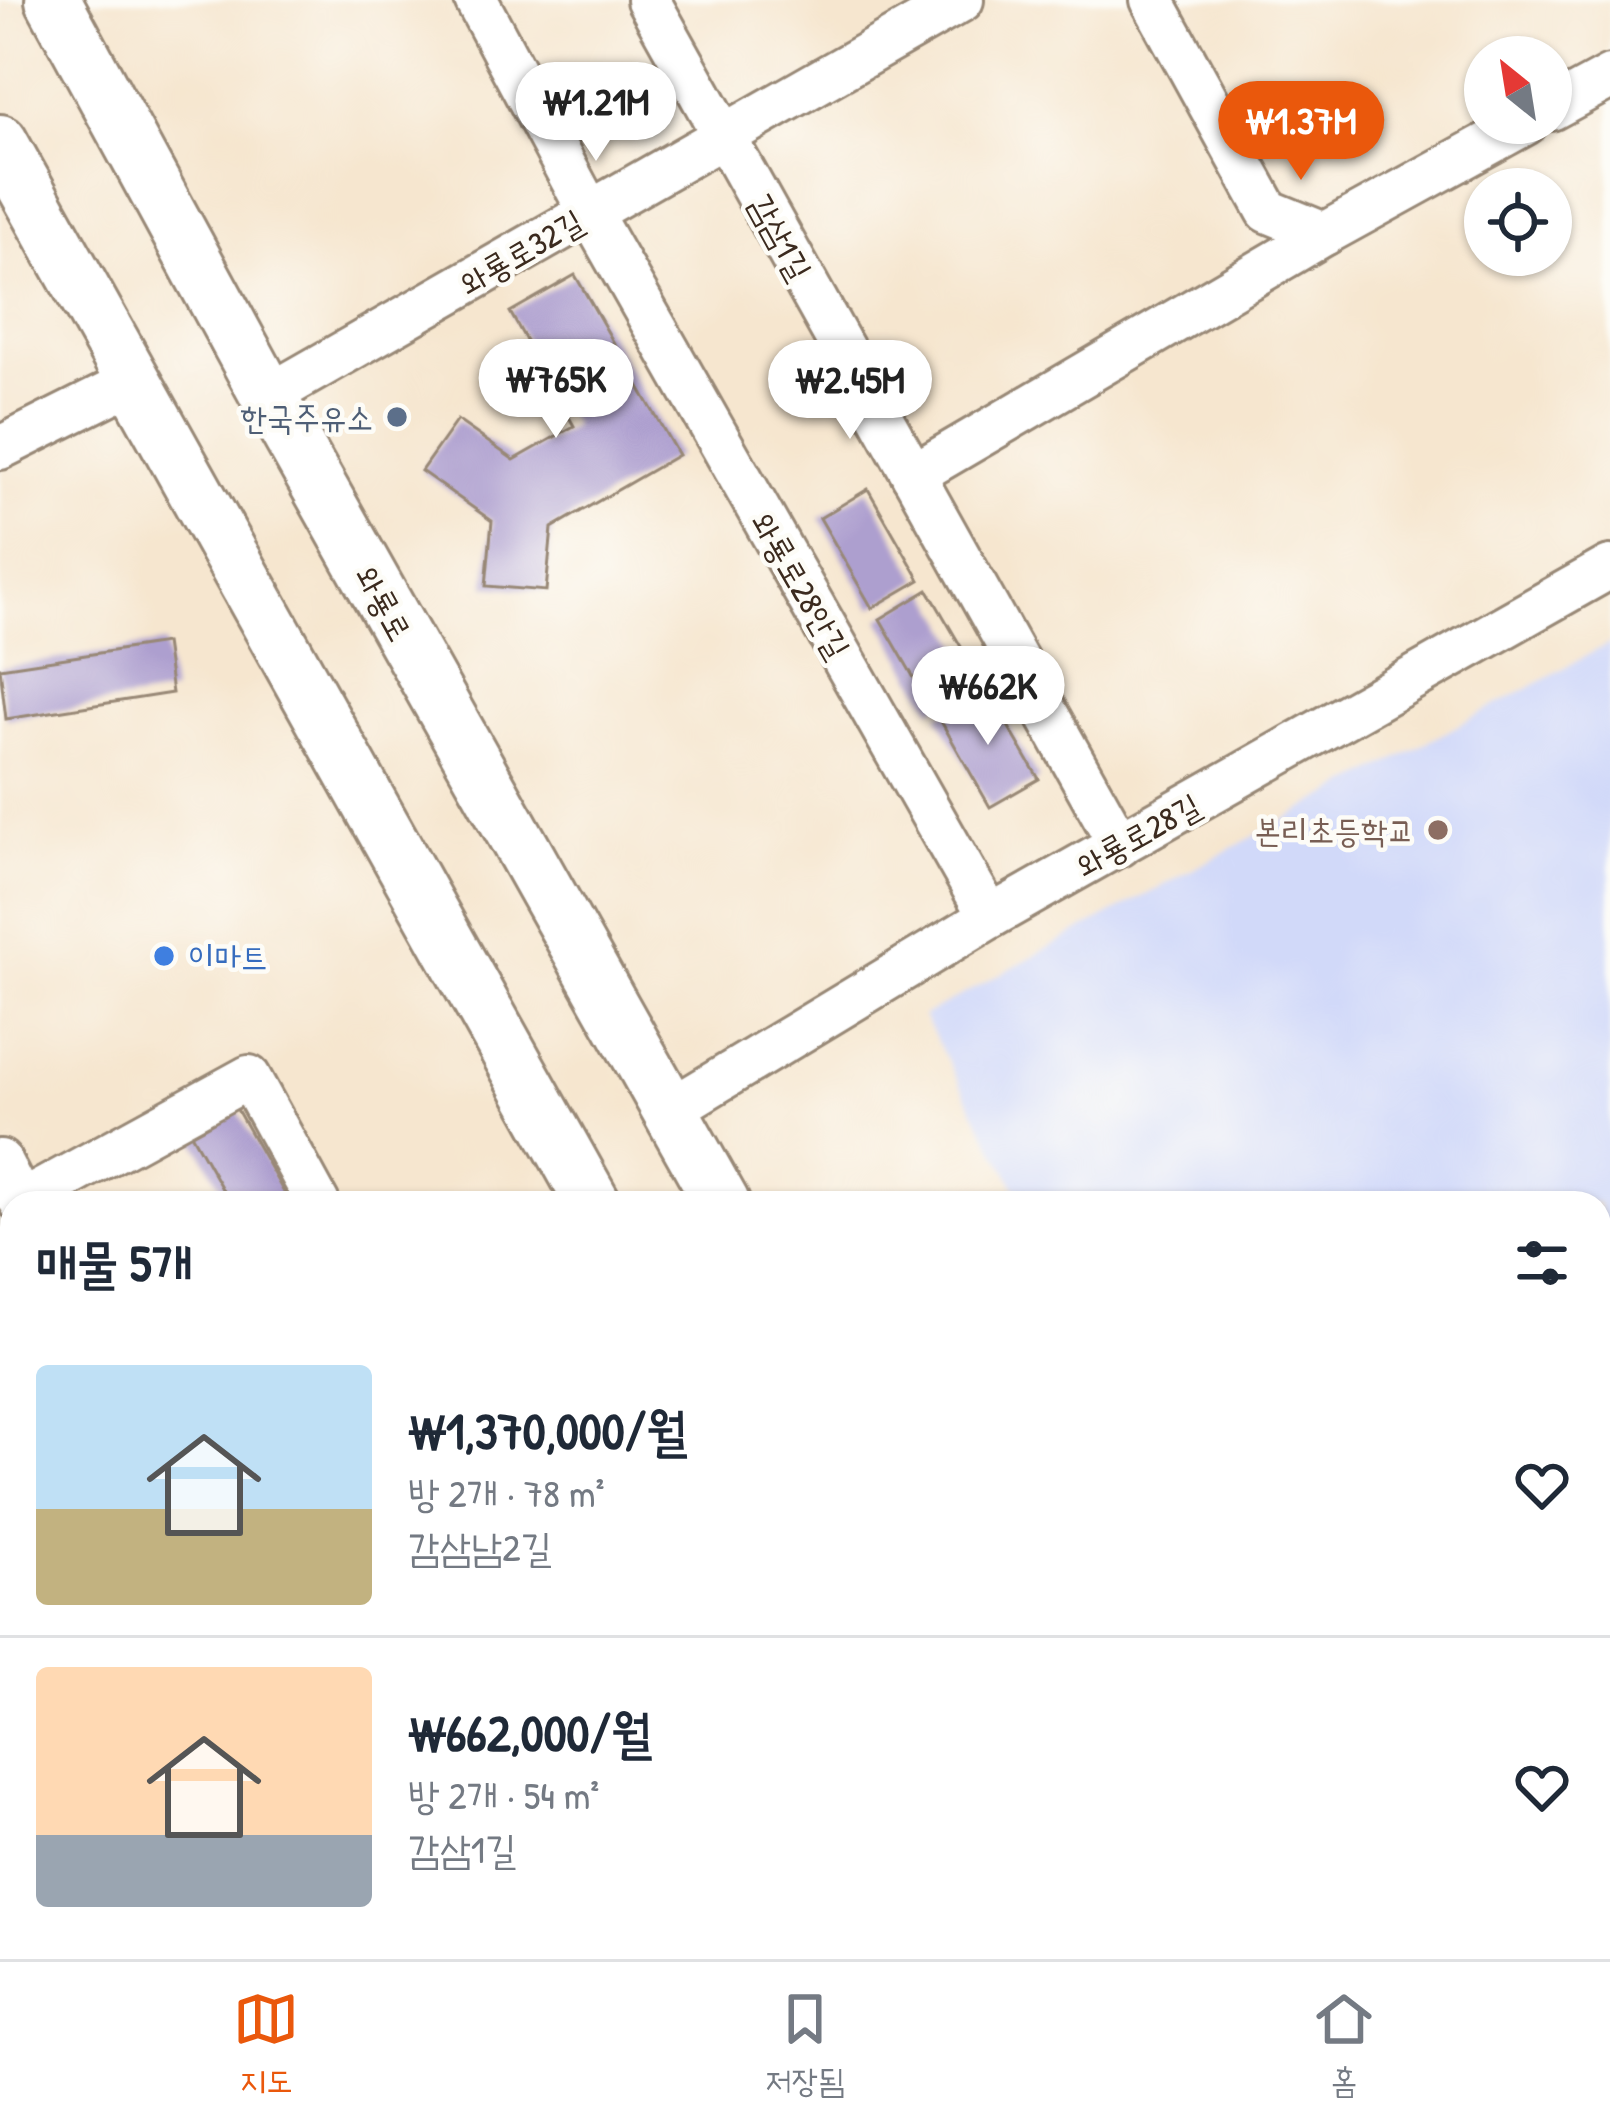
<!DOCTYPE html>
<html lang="ko">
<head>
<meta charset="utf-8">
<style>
	:root { --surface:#fff; --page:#f2f2f3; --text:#1f2937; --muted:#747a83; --line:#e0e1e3; --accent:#ea580c }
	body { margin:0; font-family:"Patrick Hand","Poor Story",sans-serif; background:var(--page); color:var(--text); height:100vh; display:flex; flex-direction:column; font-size:45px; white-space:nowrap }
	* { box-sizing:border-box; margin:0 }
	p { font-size:39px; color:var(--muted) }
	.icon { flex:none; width:66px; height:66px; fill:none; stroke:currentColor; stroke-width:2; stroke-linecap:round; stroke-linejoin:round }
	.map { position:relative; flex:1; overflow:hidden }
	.details { position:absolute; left:0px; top:1191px; width:1611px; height:768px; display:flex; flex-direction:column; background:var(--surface); border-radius:36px 36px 0 0; box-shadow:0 3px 9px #0004 }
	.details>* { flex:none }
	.needle { width:78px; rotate:330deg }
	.tools { position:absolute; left:1464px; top:36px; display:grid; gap:24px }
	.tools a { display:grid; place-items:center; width:108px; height:108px; border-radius:50%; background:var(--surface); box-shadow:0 3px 9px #0004; font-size:60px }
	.price { position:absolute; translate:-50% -102px; padding:0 27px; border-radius:42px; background:#fff; color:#222; font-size:39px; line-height:78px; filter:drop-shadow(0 3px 6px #0008) }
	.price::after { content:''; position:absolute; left:50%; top:72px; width:36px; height:27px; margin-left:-18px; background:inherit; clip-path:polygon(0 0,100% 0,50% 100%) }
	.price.selected { background:var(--accent); color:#fff }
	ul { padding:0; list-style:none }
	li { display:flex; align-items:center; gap:36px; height:300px; padding:0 36px }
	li+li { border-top:3px solid var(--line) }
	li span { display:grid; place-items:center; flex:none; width:336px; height:240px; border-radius:12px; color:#555 }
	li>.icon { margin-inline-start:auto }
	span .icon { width:144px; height:144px; fill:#fffc; stroke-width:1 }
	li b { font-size:51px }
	h2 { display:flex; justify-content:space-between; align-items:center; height:144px; padding:0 36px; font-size:51px }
	.tabs { display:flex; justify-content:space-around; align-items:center; height:168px; border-top:3px solid var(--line); background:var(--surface); font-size:33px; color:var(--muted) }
	.tabs a { display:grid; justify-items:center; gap:6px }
	.tabs .selected { color:var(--accent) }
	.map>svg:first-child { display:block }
	.built { fill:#d1d9f9 }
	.building { fill:#ad9fcf }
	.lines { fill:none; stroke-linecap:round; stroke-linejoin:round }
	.minor-casing { stroke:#988876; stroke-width:48 }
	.major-casing { stroke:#988876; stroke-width:60 }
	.minor { stroke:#fff; stroke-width:42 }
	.major { stroke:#fff; stroke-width:54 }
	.service-dot { fill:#5c6f8a; stroke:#fdfcf7; stroke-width:4.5 }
	.education-dot { fill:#8d6e63; stroke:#fdfcf7; stroke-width:4.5 }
	.shop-dot { fill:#3f7fe0; stroke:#fdfcf7; stroke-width:4.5 }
	.labels { text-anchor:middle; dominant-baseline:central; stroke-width:9; stroke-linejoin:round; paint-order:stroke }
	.street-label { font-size:33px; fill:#3b2a1e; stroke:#fdfcf7 }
	.service-label { font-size:33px; fill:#4e5e75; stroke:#fdfcf7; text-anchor:end }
	.education-label { font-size:33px; fill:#785e54; stroke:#fdfcf7; text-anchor:end }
	.shop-label { font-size:33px; fill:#366cbe; stroke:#fdfcf7; text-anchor:start }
</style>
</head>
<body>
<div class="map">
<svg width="1610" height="1959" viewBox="0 0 1610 1959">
	<rect width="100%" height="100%" fill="#fdfcf7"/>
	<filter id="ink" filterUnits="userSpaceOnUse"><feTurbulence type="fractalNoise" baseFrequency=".00833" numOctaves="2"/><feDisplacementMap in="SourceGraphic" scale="24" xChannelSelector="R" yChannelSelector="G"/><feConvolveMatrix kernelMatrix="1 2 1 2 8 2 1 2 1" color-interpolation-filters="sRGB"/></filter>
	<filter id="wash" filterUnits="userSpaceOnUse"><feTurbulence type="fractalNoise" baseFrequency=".004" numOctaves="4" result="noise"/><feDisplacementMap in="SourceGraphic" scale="48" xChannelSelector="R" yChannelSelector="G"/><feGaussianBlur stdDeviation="2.7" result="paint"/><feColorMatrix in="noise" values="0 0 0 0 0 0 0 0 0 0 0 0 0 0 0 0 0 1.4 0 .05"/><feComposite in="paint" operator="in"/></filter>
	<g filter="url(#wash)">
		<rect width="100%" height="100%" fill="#f6e6cf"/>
		<polygon class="built" points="1610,643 1610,1225 1599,1231 1599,1203 1024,1203 923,1016"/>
		<g id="blocks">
			<g class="building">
				<polygon points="575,275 678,455 552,528 546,591 486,586 492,521 421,471 457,420 514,460 574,426 510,312"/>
				<polygon points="868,489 920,580 872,608 820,518"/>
				<polygon points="928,590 981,681 932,709 880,619"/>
				<polygon points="165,643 172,693 6,719 0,668"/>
				<polygon points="986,688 1039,779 990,807 938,716"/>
				<polygon points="231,1099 290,1203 230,1203 186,1125"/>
				<polygon points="12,1517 12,1578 0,1585 0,1524"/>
				<polygon points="148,1947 232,1947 235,1959 152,1959"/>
				<polygon points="349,1947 489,1947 469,1959 329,1959"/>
			</g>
		</g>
	</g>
	<g filter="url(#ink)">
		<use href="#blocks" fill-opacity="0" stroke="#988876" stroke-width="3"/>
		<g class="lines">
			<g class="minor-casing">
				<g id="minor">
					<polyline points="476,0 590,213 990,917"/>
					<polyline points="648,0 1120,845"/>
					<polyline points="1152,0 1268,211 1324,234 1526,123"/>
					<polyline points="1551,109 1610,77"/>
					<polyline points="268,396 962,0"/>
					<polyline points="0,448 132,382"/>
					<polyline points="913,475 1324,234"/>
					<polyline points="670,1110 990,917 1610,567"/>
					<polyline points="0,1161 21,1202 249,1077 318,1203"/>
					<polyline points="0,1395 12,1414"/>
					<polyline points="0,1637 12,1630"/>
					<polyline points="0,1724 12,1720"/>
					<polyline points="1599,1899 1610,1891"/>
					<polyline points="1505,1959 1524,1947"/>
				</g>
			</g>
			<g class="major-casing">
				<g id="major">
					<polyline points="53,0 268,396 722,1203"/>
					<polyline points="0,142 593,1203"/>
					<polyline points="1599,1421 1610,1415"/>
					<polyline points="1075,1947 1082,1959"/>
					<polyline points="638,1959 660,1947"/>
				</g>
			</g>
			<use href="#minor" class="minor"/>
			<use href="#major" class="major"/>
		</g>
	</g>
	<circle class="service-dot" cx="397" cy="417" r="12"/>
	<circle class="education-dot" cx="1438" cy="830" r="12"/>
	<circle class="shop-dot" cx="164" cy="956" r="12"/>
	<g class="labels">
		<g class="street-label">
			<text transform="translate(781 237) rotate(61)">감삼1길</text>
			<text transform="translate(521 252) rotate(-30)">와룡로32길</text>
			<text transform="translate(801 585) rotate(60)">와룡로28안길</text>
			<text transform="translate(384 603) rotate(61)">와룡로</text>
			<text transform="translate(1138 835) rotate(-29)">와룡로28길</text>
		</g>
		<g class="service-label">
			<text x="373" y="417">한국주유소</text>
		</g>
		<g class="education-label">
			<text x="1414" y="830">본리초등학교</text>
		</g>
		<g class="shop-label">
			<text x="188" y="956">이마트</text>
		</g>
	</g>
</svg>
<div class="tools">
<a><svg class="needle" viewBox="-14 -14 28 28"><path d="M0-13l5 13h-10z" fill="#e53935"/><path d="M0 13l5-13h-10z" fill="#747a83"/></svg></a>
<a><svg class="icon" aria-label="locate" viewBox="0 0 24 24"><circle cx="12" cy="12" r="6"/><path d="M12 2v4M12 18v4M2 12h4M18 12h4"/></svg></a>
</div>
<b class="price" style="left:596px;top:164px">₩1.21M</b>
<b class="price selected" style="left:1301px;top:183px">₩1.37M</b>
<b class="price" style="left:556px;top:441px">₩765K</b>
<b class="price" style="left:850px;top:442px">₩2.45M</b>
<b class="price" style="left:988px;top:748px">₩662K</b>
<section class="details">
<h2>매물 5개<svg class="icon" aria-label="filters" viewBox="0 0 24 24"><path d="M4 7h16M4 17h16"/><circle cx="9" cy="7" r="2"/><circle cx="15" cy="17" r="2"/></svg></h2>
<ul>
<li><span style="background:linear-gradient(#bfe0f5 60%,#c2b280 0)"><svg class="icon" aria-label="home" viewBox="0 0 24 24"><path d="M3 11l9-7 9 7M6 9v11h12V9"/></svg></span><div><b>₩1,370,000/월</b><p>방 2개 · 78 m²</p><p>감삼남2길</p></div><svg class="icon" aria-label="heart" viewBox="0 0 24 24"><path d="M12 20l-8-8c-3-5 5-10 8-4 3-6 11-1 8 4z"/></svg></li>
<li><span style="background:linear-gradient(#ffd9b3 70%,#9aa5b1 0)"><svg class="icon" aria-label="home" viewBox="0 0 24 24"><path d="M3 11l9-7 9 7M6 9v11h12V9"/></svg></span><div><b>₩662,000/월</b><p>방 2개 · 54 m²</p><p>감삼1길</p></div><svg class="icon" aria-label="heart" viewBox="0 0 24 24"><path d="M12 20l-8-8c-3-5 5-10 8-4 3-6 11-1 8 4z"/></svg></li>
</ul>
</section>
</div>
<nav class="tabs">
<a class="selected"><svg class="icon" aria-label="map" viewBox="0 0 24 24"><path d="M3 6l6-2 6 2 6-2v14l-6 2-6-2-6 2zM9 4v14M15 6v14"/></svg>지도</a>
<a><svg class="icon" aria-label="saved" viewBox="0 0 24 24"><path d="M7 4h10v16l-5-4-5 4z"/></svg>저장됨</a>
<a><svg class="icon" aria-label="home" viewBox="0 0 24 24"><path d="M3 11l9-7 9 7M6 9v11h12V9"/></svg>홈</a>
</nav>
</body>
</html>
